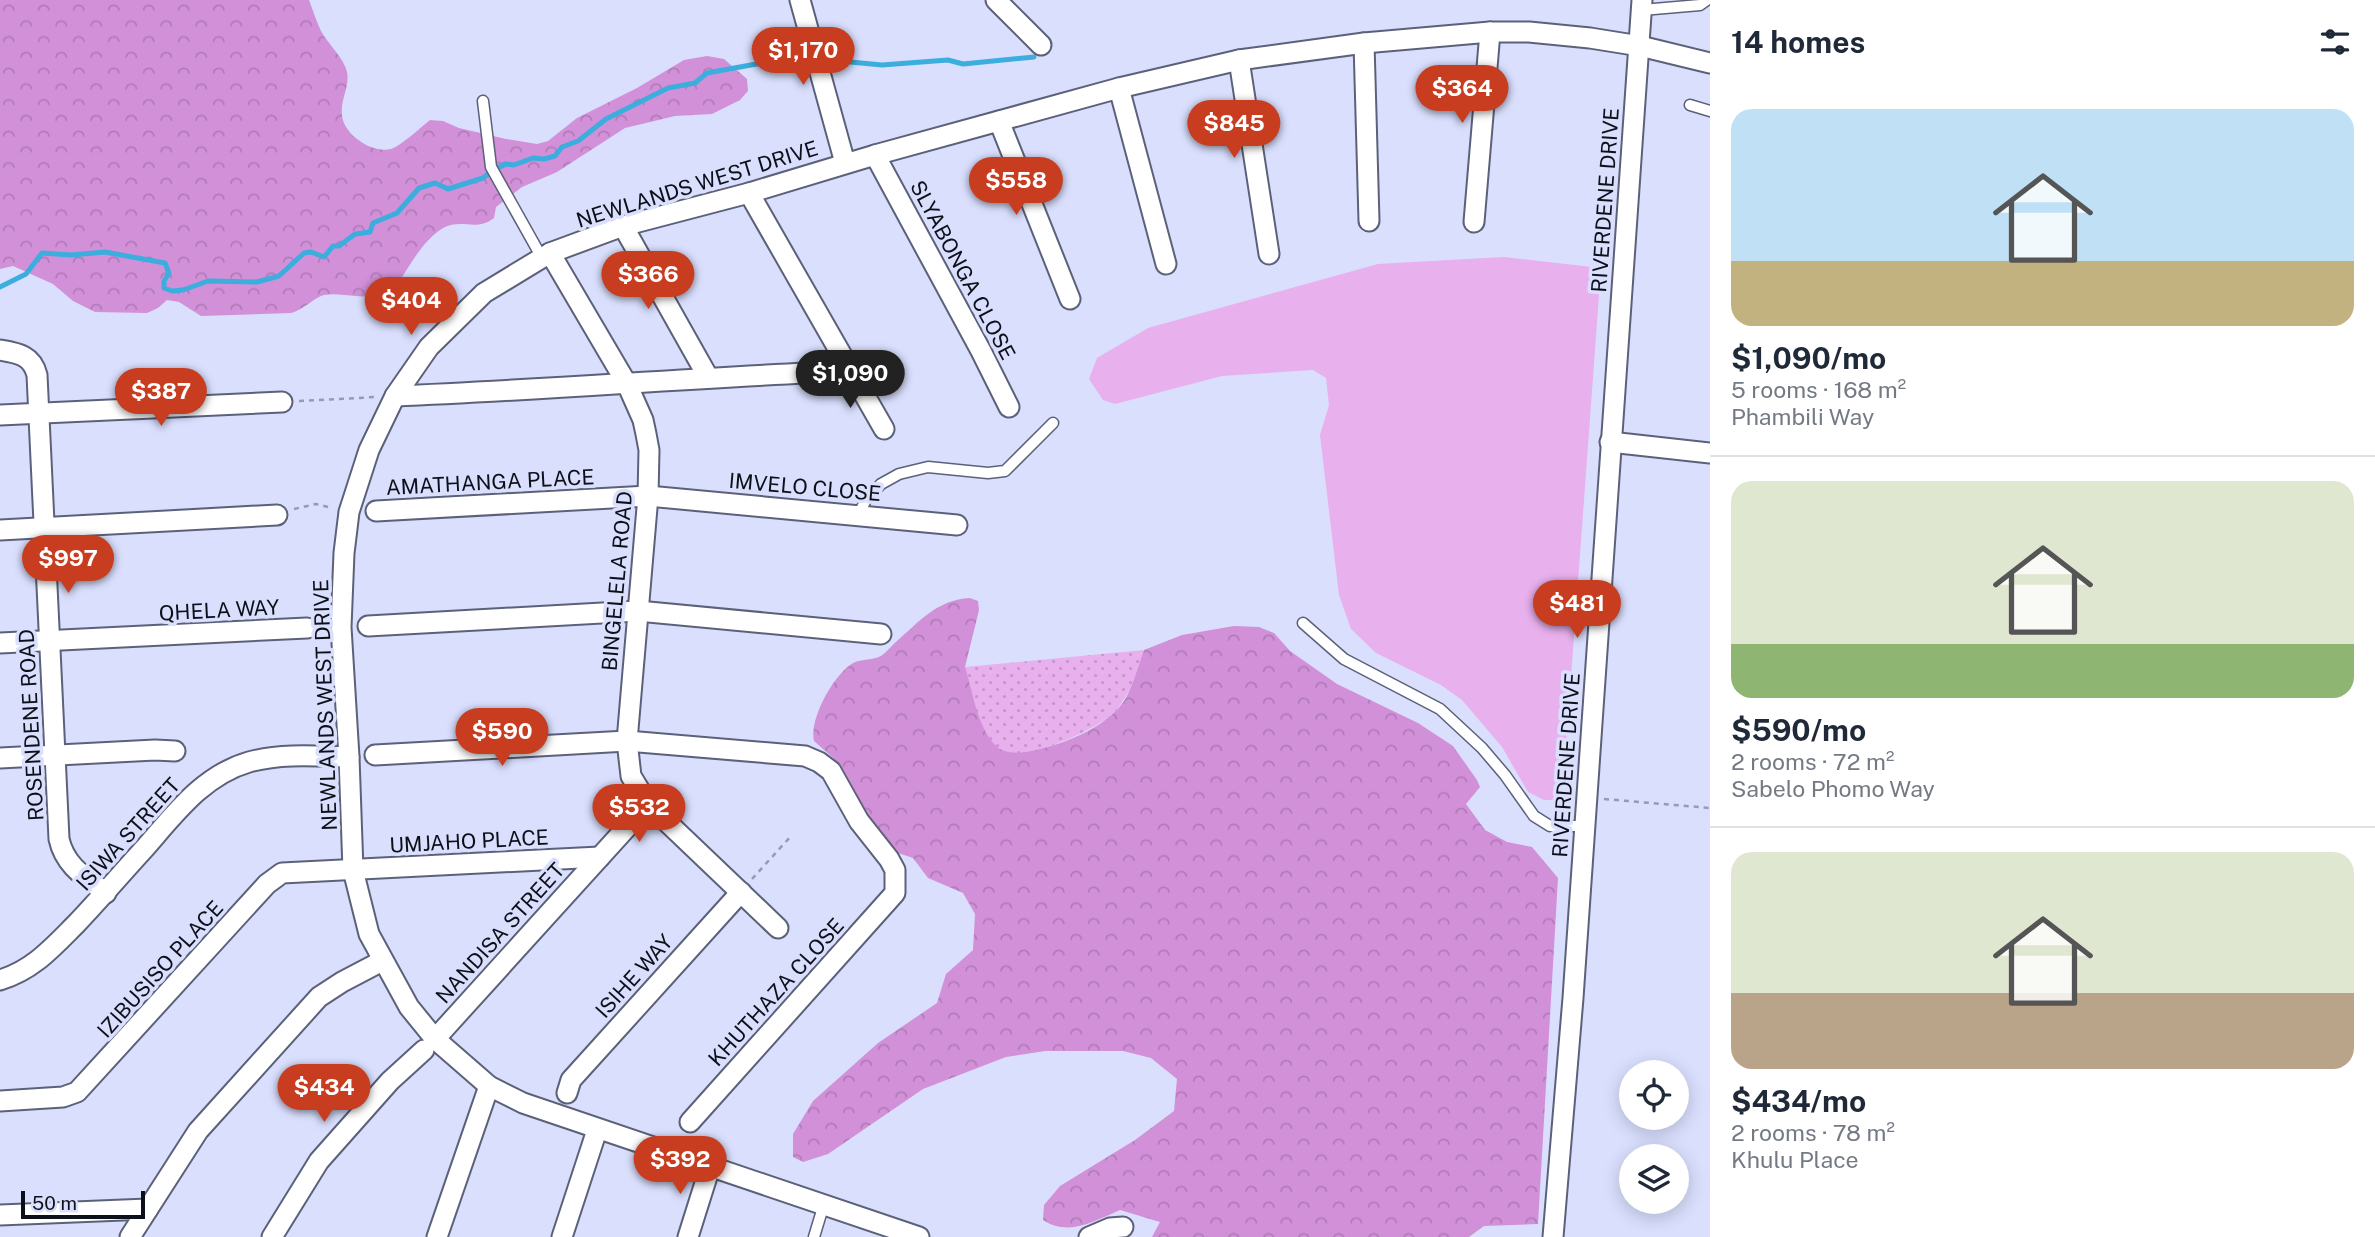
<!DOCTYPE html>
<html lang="en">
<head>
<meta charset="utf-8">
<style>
	:root { --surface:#fff; --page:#f2f2f3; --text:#1f2937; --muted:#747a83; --line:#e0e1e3; --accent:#c83d20 }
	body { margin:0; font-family:"Public Sans",sans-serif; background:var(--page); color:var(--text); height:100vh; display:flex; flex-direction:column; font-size:26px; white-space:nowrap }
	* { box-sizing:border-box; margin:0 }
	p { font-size:23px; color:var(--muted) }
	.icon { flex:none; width:38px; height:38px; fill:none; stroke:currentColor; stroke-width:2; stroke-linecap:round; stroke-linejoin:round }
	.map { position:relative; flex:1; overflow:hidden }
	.sheet { display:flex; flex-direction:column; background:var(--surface); width:665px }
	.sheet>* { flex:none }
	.fabs { position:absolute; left:1619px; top:1060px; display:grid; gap:14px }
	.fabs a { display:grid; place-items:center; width:70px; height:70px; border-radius:50%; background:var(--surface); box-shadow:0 4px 18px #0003; font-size:35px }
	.scale { position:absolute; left:21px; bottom:18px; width:124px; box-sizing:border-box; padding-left:7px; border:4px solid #0e1019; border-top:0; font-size:19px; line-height:24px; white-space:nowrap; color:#0e1019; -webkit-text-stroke:5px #d9dffd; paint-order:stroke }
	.price { position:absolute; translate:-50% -60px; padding:0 16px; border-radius:24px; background:var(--accent); color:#fff; font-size:23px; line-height:46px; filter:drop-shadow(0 2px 4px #0008) }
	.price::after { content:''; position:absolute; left:50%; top:42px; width:21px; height:16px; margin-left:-10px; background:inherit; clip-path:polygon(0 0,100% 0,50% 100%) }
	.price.on { background:#222; color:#fff }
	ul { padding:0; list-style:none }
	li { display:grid; align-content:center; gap:14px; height:371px; padding:0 21px }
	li+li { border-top:2px solid var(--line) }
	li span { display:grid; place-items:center; height:217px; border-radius:21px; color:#555 }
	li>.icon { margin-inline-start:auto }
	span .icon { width:126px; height:126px; fill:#fffc; stroke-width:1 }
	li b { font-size:30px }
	h2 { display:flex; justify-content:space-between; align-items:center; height:84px; padding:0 21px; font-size:30px }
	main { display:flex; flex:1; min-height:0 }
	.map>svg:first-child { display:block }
	.grass { fill:#e8b0ed }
	.forest { fill:url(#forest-crowns) }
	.garden { fill:url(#garden-dots) }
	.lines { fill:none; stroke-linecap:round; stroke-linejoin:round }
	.stream { stroke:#3caede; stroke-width:5 }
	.service-casing { stroke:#5c617a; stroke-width:13 }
	.minor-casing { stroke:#5c617a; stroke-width:23 }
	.path { stroke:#969bb2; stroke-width:2.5; stroke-dasharray:5 5; stroke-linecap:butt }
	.service { stroke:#fff; stroke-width:10 }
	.minor { stroke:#fff; stroke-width:19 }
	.labels { text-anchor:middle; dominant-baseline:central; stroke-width:7; stroke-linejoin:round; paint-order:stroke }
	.street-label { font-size:21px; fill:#0e1019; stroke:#d9dffd }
</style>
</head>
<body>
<main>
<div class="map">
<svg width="1710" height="1237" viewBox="0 0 1710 1237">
	<defs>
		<pattern id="forest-crowns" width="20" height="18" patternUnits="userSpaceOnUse" patternTransform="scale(1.75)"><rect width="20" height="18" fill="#d190d7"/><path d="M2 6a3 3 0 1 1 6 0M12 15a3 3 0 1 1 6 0" fill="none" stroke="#b27bb8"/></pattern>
		<pattern id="garden-dots" width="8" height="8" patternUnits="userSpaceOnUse" patternTransform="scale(1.75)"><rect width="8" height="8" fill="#e8b0ed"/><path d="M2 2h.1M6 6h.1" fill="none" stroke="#c696cb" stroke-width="1.8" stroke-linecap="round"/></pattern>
	</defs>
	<rect width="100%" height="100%" fill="#d9dffd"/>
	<polygon class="grass" points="1504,257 1601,268 1562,800 1544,800 1528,792 1502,747 1462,700 1441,685 1376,653 1351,629 1339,595 1320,435 1329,405 1326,378 1313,370 1222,376 1115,404 1103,400 1089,379 1097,358 1148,328 1378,264"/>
	<g class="forest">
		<path d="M 0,0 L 309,0 C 313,10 316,21 321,31 C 328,44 344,58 347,72 C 350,87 340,100 342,115 C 343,134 372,154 391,149 C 401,146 421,127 430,120 L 443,121 L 459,128 L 506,139 L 537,144 L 548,141 L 577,118 L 637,88 L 684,60 L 707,56 L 724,59 L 747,79 L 748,91 L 740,100 L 712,114 L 675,116 L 625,128 L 557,172 L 522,187 L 496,207 L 494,218 C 476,232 462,218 443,228 C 425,239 413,260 402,277 C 399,281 396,287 393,290 C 371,304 346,291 324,295 C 315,297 303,310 291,313 L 201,316 L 179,302 L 167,300 L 158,308 L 147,313 L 95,312 L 73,301 L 53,284 L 13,266 L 0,269 Z"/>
		<path d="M 970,598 L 978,601 L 979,610 L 965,667 L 1013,752 C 1049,752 1110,729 1127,696 C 1134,681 1138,665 1144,650 L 1182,635 L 1234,626 L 1259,627 L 1274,633 L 1290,651 L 1337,684 L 1418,723 L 1453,746 L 1477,780 L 1480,787 L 1466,804 L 1485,830 L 1507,842 L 1532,847 L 1558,878 L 1538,1224 L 1484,1226 L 1469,1237 L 1152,1237 L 1160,1222 L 1120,1210 C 1094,1221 1069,1237 1043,1220 L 1044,1205 L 1060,1186 L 1135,1140 L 1174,1111 L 1177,1079 L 1151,1058 L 1123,1051 L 1045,1051 L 1006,1057 L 923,1089 L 828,1154 L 803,1162 L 793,1157 L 793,1134 L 813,1101 L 878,1043 L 937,1003 L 946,974 L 973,950 L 975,914 L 963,893 L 928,878 L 913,858 L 898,853 L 874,826 L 840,764 L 814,741 C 809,720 832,678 850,665 C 859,658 872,661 881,656 C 887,652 892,645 897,641 C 921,620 937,600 970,598 Z"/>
	</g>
	<path class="garden" d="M 1144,650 C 1138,665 1134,686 1124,699 C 1120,706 1113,715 1106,719 C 1086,733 1017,767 996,746 C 977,727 973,692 965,667 Z"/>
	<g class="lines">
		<g class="stream">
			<polyline points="840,61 882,65 948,60 963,64 1034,57"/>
			<polyline points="498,168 505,164 514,165 533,158 544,159 555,156 562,147 578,141 606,119 668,88 695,83 707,73 773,61 798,63"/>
			<polyline points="0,287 26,274 42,253 71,255 105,252 165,263 169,273 164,281 164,288 172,291 183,290 208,281 257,282 279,276 304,253 311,252 324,257 333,246 339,246 355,234 370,232 373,223 397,213 419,188 435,183 448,189 483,178 488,174"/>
		</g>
		<g class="service-casing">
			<g id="service">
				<polyline points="1642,10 1700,5 1707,0"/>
				<polyline points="483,101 491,167 542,258"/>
				<polyline points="1690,105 1710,111"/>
				<polyline points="858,515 866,500 881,484 899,474 928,467 988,473 1005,471 1053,423"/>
				<polyline points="1303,623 1344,659 1440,709 1482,748 1505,775 1534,816 1550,826 1585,826"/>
				<polyline points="814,1237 824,1204"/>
			</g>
		</g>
		<g class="minor-casing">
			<g id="minor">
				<polyline points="800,0 845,163"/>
				<polyline points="996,0 1041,45"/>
				<polyline points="1364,43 1369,221"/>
				<polyline points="1239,60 1269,254"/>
				<polyline points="1119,88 1166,264"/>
				<polyline points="999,121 1070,299"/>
				<polyline points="875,155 981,351 1009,407"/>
				<polyline points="749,193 884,429"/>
				<polyline points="1474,222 1490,32"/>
				<polyline points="623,226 708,377"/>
				<polyline points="550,253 627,384 643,420 646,434 649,450 648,496 627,741 631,776 648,804 778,928"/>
				<path d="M 0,350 C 18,353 32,355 37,375 L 59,839 C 65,866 85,877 106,893"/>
				<path d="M 395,396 C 547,390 699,377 851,371"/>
				<polyline points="0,415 282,402"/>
				<polyline points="1610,442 1710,453"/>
				<polyline points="376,511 648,496 957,525"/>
				<polyline points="0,530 277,515"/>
				<polyline points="368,626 638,611 881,634"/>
				<polyline points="0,643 307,628"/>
				<polyline points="375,755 627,741 805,756 819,762 831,771 859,821 889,859 895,870 895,893 690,1122"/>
				<polyline points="0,758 155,750 175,751"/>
				<path d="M 0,980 C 33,970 52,948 76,924 C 99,900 121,874 144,849 C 174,815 203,775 249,762 C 281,753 317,756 349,757"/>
				<polyline points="435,1039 648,804"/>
				<polyline points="567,1093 571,1080 741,892"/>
				<polyline points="0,1101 63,1097 77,1092 267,884 282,873 600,857"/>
				<polyline points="0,1215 148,1209"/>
				<polyline points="130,1237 198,1131 319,997 342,982 382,961"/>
				<polyline points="272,1237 319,1161 390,1081 424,1050"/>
				<polyline points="437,1237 489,1086"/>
				<polyline points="562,1237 597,1130"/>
				<polyline points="688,1237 710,1167"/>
				<polyline points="919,1237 523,1103 489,1086 435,1039 409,1007 369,934 353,870 349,757 341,627 344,553 349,512 369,450 395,396 429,347 484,293 550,253 623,226 749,193 875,155 1119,88 1239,60 1364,43 1490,32 1529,32 1590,38 1640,46 1710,63"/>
				<polyline points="1089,1237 1110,1228 1123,1227"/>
				<polyline points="1553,1237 1573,998 1642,0"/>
			</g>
		</g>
		<g class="path">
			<polyline points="299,401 376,397"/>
			<polyline points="294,509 316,504 332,508"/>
			<polyline points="1604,799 1710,808"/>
			<polyline points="752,879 792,835"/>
		</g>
		<use href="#service" class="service"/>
		<use href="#minor" class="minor"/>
	</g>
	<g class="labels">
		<g class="street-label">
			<text transform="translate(697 184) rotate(-17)">NEWLANDS WEST DRIVE</text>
			<text transform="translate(1605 200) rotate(-86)">RIVERDENE DRIVE</text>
			<text transform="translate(963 270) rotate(62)">SLYABONGA CLOSE</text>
			<text transform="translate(490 482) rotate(-3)">AMATHANGA PLACE</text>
			<text transform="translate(805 487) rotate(5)">IMVELO CLOSE</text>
			<text transform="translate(617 581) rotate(-85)">BINGELELA ROAD</text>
			<text transform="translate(219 610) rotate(-3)">QHELA WAY</text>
			<text transform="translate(325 705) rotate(-92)">NEWLANDS WEST DRIVE</text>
			<text transform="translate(31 725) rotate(-93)">ROSENDENE ROAD</text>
			<text transform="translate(1566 765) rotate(-86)">RIVERDENE DRIVE</text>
			<text transform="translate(128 834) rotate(-48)">ISIWA STREET</text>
			<text transform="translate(469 841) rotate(-3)">UMJAHO PLACE</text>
			<text transform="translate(500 933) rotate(-48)">NANDISA STREET</text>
			<text transform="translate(160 969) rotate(-48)">IZIBUSISO PLACE</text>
			<text transform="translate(634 976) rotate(-48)">ISIHE WAY</text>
			<text transform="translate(776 992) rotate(-48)">KHUTHAZA CLOSE</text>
		</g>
	</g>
</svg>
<div class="fabs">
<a><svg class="icon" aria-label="locate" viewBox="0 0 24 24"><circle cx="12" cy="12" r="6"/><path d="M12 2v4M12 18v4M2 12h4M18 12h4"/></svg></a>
<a><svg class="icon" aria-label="layers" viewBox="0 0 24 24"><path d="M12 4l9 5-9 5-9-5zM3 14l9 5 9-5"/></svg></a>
</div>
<div class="scale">50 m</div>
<b class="price" style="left:803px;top:87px">$1,170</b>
<b class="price" style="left:1462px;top:125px">$364</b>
<b class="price" style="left:1234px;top:160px">$845</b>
<b class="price" style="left:1016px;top:217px">$558</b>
<b class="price" style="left:648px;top:311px">$366</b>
<b class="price" style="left:411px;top:337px">$404</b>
<b class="price on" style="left:850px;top:410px">$1,090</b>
<b class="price" style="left:161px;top:428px">$387</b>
<b class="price" style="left:68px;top:595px">$997</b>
<b class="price" style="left:1577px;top:640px">$481</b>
<b class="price" style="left:502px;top:768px">$590</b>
<b class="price" style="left:639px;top:844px">$532</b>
<b class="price" style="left:324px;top:1124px">$434</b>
<b class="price" style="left:680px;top:1196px">$392</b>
</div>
<section class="sheet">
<h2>14 homes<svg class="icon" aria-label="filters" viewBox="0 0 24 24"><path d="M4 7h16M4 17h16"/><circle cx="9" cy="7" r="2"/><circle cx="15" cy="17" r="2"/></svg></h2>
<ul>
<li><span style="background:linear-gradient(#bfe0f5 70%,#c2b280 0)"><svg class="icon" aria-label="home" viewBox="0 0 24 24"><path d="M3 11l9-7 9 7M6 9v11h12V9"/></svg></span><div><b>$1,090/mo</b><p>5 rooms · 168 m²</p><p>Phambili Way</p></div></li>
<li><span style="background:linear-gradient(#dfe7d0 75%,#8fb573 0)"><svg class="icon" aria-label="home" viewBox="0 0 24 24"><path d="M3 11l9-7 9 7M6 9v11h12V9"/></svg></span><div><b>$590/mo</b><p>2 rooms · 72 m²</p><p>Sabelo Phomo Way</p></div></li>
<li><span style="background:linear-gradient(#dfe7d0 65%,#b9a48a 0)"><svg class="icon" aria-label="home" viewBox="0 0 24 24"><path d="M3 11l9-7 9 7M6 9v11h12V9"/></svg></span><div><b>$434/mo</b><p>2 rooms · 78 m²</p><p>Khulu Place</p></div></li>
</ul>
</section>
</main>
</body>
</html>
